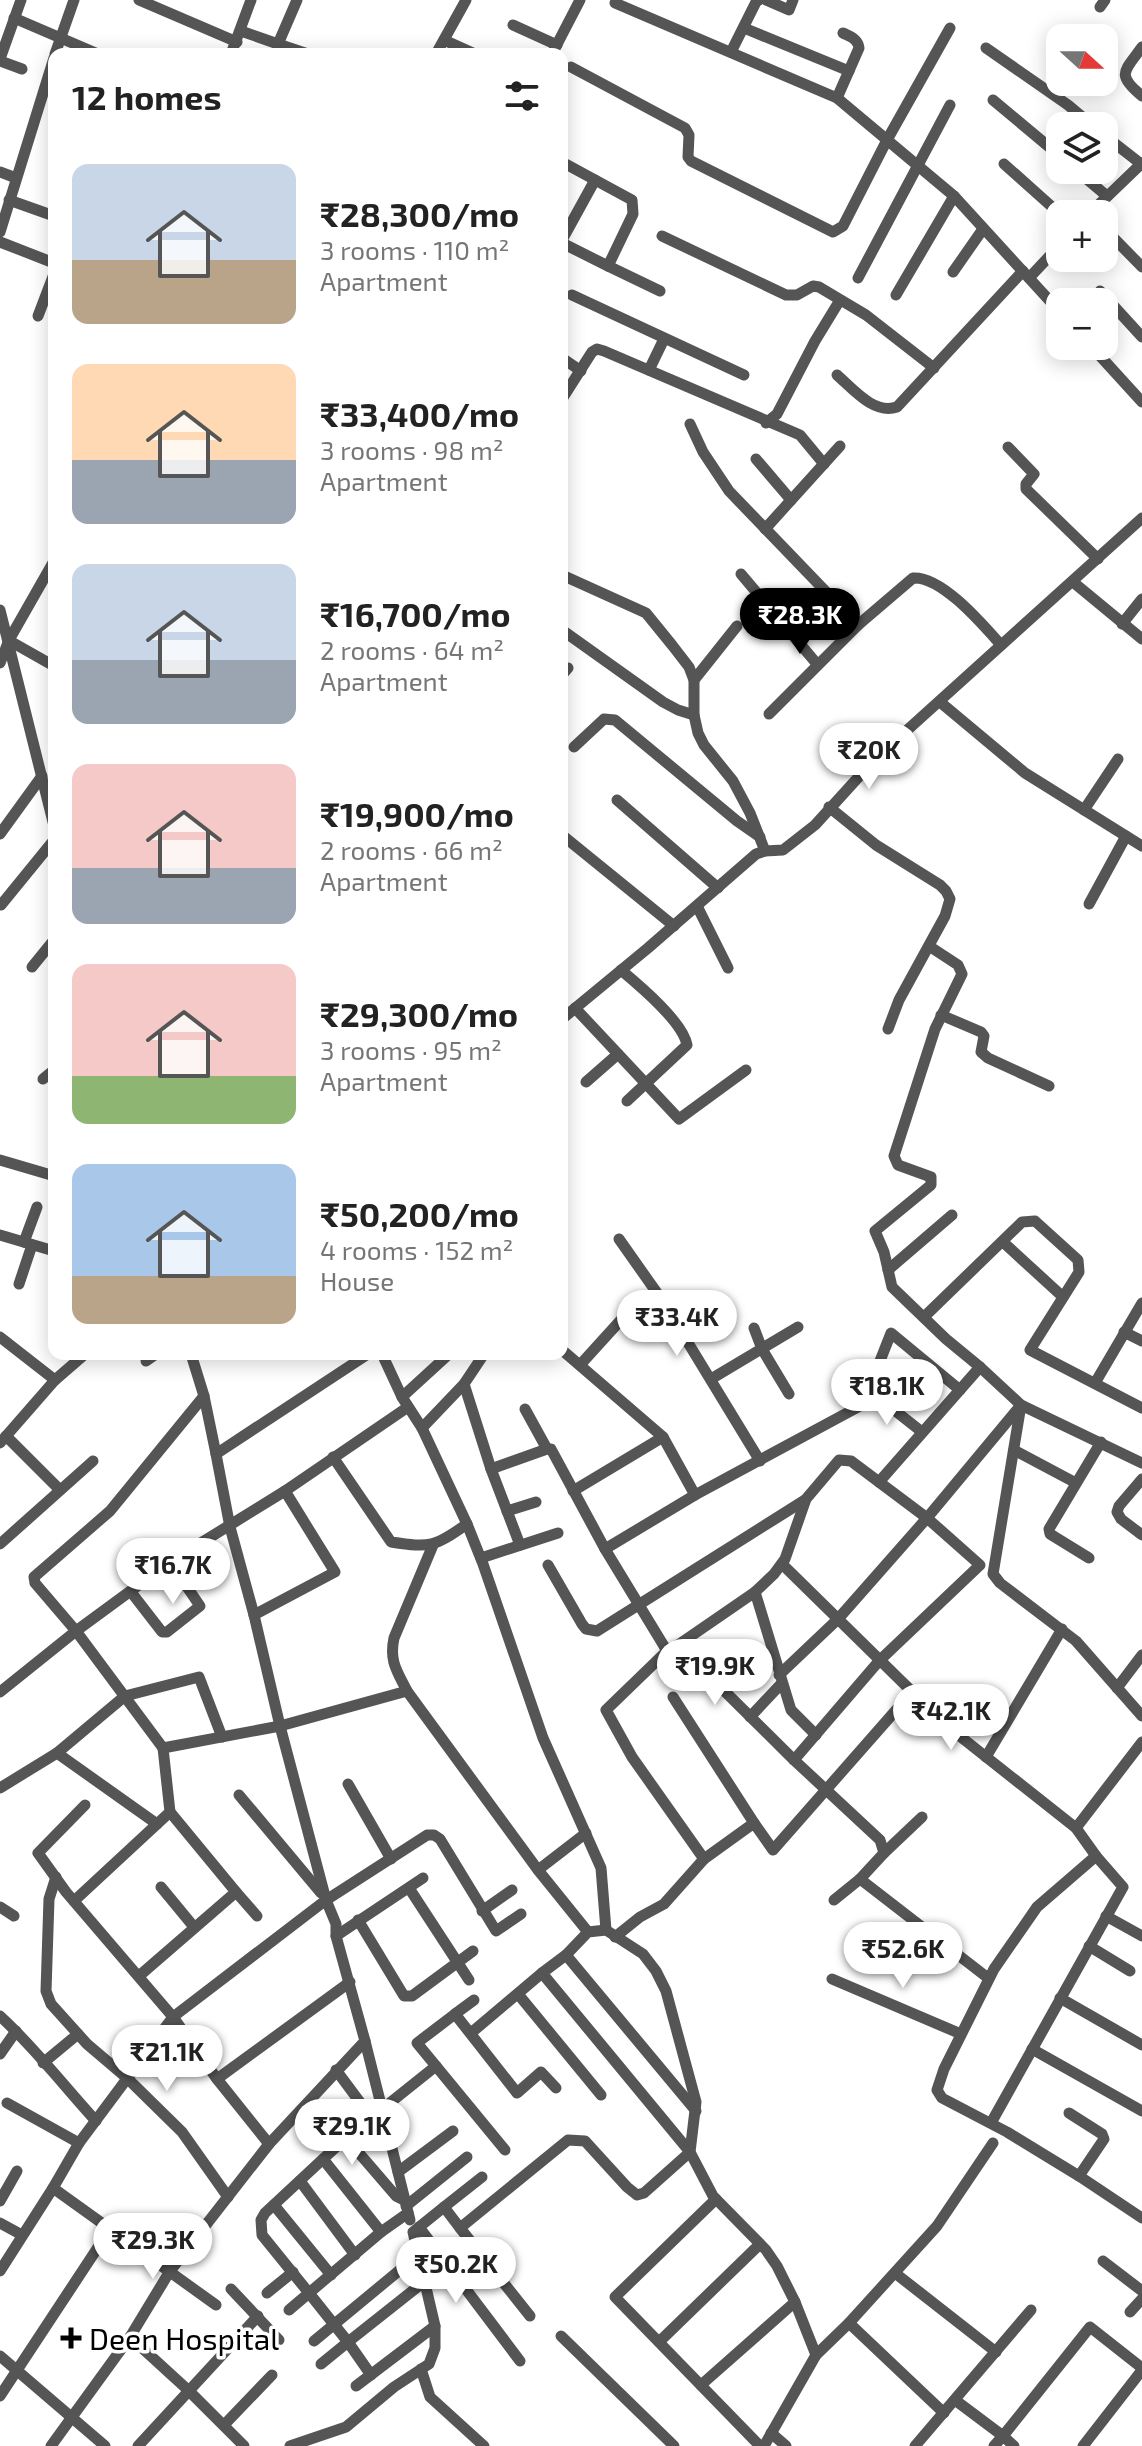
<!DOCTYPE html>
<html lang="en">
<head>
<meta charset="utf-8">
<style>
	:root { --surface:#fff; --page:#f2f2f2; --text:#222; --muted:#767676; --accent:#000 }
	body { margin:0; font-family:"Exo 2",sans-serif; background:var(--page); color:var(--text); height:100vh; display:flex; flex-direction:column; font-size:30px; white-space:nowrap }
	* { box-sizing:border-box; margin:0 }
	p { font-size:26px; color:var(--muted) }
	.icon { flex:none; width:44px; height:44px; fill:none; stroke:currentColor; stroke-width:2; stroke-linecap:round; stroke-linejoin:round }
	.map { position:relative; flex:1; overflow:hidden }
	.panel { position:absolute; left:48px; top:48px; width:520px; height:1312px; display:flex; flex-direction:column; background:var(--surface); border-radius:16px; box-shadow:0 4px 20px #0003 }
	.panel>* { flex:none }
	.needle { width:52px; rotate:111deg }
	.buttons { position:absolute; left:1046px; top:24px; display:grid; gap:16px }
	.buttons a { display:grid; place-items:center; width:72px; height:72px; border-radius:16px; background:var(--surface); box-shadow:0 4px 20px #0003; font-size:40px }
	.price { position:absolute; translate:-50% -68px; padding:0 18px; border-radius:28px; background:#fff; color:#222; font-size:26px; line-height:52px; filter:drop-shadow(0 2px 4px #0008) }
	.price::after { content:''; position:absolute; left:50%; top:48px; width:24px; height:18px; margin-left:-12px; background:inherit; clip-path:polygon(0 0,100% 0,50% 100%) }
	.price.selected { background:var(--accent); color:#fff }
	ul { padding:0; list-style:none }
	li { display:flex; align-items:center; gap:24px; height:200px; padding:0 24px }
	li span { display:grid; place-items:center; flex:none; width:224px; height:160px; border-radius:16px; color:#555 }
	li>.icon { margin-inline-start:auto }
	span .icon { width:96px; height:96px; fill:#fffc; stroke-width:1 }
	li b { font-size:34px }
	h2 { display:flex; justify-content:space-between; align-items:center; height:96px; padding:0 24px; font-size:34px }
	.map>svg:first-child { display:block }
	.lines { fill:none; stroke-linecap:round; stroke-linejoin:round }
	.street { stroke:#555; stroke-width:11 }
	.poi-dot { fill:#000; stroke:#fff; stroke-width:3 }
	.labels { text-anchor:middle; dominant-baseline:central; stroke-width:7; stroke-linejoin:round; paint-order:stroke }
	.poi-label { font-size:30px; fill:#000; stroke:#fff; text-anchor:start }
</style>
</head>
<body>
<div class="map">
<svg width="1142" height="2446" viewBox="0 0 1142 2446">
	<rect width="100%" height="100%" fill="#fff"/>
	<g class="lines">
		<g class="street">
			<polyline points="139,0 237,42"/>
			<polyline points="766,0 789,10 793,0"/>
			<polyline points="615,3 837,98 954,196 1060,312"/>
			<polyline points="1100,7 1105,0"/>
			<polyline points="14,18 98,54"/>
			<polyline points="513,25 557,45"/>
			<polyline points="744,28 849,71"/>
			<polyline points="241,31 278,44 297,0"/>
			<polyline points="444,40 475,54"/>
			<path d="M 1142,47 C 1125,71 1115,74 1142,96"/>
			<polyline points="986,48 1068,105 1093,126"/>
			<polyline points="731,52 756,2 759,0"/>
			<polyline points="55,54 74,0"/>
			<polyline points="231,54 251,0"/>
			<polyline points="280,54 278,44 308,54"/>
			<polyline points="436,54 466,0"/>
			<polyline points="552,54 580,0"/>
			<polyline points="0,59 21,0"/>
			<polyline points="0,61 22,69"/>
			<polyline points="571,67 685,128 689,135 688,157 691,161 833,232 843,226 887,140 950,28"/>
			<path d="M 837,98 L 859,48 C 858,39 851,37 843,33"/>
			<polyline points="993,100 1060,156"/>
			<polyline points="1104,135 1141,164"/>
			<polyline points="562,162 632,200 633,214 608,266 660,291"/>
			<polyline points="1004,164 1060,214"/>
			<polyline points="1076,170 1107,196"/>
			<polyline points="0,172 16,178"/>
			<polyline points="9,200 54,216"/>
			<polyline points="1089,214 1142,163"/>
			<polyline points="1104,228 1142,267"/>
			<polyline points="0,232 54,58"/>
			<polyline points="662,236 786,295 797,295 813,286 819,287 866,315 934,368"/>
			<polyline points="562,240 595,180"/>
			<polyline points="0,242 54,263"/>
			<polyline points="562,243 608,266"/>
			<polyline points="953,272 983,229"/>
			<polyline points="858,278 950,105"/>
			<polyline points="1029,278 1060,245"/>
			<polyline points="1100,291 1142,337"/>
			<polyline points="572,295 744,375"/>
			<polyline points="896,295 954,196"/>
			<polyline points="38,316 54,274"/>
			<polyline points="1091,346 1142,402"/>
			<polyline points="562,358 581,371"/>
			<polyline points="649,370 664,339"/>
			<path d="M 837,375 C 853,389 874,415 897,407 L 1023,271"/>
			<polyline points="562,399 592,352 597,349 604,351 800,435 824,464"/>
			<polyline points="766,423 777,414 815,341 840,300"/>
			<path d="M 690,424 L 703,452 L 729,491 L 858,625 L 913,578 C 942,576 983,625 1001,645"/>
			<polyline points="1008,447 1034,474 1026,484 1026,489 1098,559"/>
			<polyline points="756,459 791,500"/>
			<polyline points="765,529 840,446"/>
			<polyline points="741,574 817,664"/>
			<polyline points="562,575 646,613 672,645 689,667 694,680 694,715 698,733 704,745 733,781 750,813 765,851"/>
			<polyline points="1073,582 1142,639"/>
			<polyline points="0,610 54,826"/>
			<polyline points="1122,624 1142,599"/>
			<polyline points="562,630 663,702 678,710 694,715"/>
			<polyline points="8,640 54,666"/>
			<polyline points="0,663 9,640 54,561"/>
			<polyline points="562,675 568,668"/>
			<polyline points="694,680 737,626"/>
			<polyline points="940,702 1025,773 1142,846"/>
			<polyline points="769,714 858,625"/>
			<polyline points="574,747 604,719 615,720 737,821 760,837"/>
			<polyline points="617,800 718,888"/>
			<polyline points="829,807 876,845 940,885 946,891 950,899 945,916 899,1000 888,1029"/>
			<polyline points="1084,810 1118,759"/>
			<polyline points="0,834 42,776"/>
			<polyline points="562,835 674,926"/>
			<polyline points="1089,904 1126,836"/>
			<polyline points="1,905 54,840"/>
			<polyline points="697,906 728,968"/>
			<polyline points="929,946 958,965 962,974 935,1029 894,1156 898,1165 931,1177 931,1185 875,1231 884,1252 892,1287 946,1339 980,1367 1021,1405 1142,1463"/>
			<polyline points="32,967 54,940"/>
			<path d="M 621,970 C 640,986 683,1022 687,1045 L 627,1101"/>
			<polyline points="575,1008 679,1119 746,1070"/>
			<polyline points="941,1015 981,1032 984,1036 981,1052 988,1058 1049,1086"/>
			<polyline points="562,1019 648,948 756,854 765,851 783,850 815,825 874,760 1142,518"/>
			<polyline points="43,1079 54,1070"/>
			<polyline points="586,1082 618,1054"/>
			<polyline points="0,1160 51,1175"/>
			<polyline points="0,1235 54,1251"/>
			<polyline points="619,1239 662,1300 760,1461"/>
			<polyline points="24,1242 37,1207"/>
			<polyline points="1003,1242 1063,1297"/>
			<polyline points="888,1270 952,1215"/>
			<polyline points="19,1284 32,1245"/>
			<polyline points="924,1317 1022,1222 1035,1221 1078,1260 1079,1272 1030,1350 1142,1408"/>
			<polyline points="754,1328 762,1349 789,1394"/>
			<polyline points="1124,1332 1142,1341"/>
			<polyline points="0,1337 55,1380"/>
			<polyline points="562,1350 663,1437 695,1495"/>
			<polyline points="191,1354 204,1396 216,1454"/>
			<polyline points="382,1354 402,1397 422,1428 467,1524 483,1564 543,1738 601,1868 606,1930 643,1954 656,1971 666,1991 696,2102 690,2152 713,2196 766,2250 777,2266 795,2302 816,2355"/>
			<polyline points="146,1361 156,1354"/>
			<polyline points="580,1365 629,1311"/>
			<polyline points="711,1379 798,1327"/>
			<polyline points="1095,1383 1142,1303"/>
			<polyline points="464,1384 491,1469"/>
			<polyline points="874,1394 922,1432"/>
			<polyline points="402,1397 449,1354"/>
			<polyline points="525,1409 547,1449"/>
			<polyline points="422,1428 464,1384 484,1354"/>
			<polyline points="6,1436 59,1489"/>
			<polyline points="0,1443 55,1380 85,1354"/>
			<polyline points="1014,1450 1076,1483"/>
			<path d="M 333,1457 L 391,1542 C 431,1548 434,1547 467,1524"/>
			<polyline points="1142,1479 1119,1506 1117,1512 1121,1519 1142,1535"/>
			<polyline points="879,1482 980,1367"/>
			<polyline points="285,1491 335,1572 254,1615 230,1527 216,1454 368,1354"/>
			<polyline points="573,1491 663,1437"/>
			<polyline points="507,1511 536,1502"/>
			<polyline points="0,1544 93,1461"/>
			<polyline points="520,1545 491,1469 547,1449 551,1449 605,1549 667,1651"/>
			<polyline points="605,1549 695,1495 873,1399 878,1366 891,1333 960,1390"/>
			<polyline points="481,1558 558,1533"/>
			<polyline points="1089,1558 1050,1534 1049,1529 1101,1442"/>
			<polyline points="782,1564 947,1726 1076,1828 1096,1856"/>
			<polyline points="548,1565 582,1624 586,1629 597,1631 805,1500"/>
			<polyline points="131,1592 162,1632 167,1632 200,1606 170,1562"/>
			<polyline points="755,1592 791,1710 816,1735"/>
			<path d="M 254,1615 L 280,1726 L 407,1691 C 397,1671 389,1661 394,1638 L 433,1545"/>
			<polyline points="678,1645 755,1592 774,1574 785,1559 806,1499 839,1460 851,1461 927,1518 1021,1405 993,1574 1000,1583 1076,1641 1142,1716"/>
			<polyline points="779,1675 838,1619 927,1518 980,1565 879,1661 794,1760"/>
			<polyline points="1117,1688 1142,1655"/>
			<polyline points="407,1691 538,1870 588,1932"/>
			<polyline points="0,1692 76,1631 35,1583 34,1577 110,1511 204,1396"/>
			<polyline points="673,1697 754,1823"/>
			<polyline points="750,1717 781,1684"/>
			<polyline points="163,1748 76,1631 170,1562 285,1491 408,1407"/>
			<polyline points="57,1753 157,1824"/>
			<polyline points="986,1757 1062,1629"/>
			<polyline points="348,1784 391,1859"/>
			<polyline points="0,1788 57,1753 125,1696 199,1677 222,1737"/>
			<polyline points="239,1795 321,1893"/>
			<polyline points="85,1805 38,1853 66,1892 173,2017 217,2079 269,2144"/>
			<polyline points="1076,1828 1142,1742"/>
			<polyline points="884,1853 922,1817"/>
			<polyline points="704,1859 754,1823 773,1850 912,1692"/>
			<polyline points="538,1870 586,1833"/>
			<polyline points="56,1877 49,1899 46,1991 51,2004 87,2044 127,2078 182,2132 228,2197"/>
			<polyline points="161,1887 194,1927"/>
			<polyline points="409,1888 469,1980"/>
			<polyline points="236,1892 257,1916"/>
			<polyline points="834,1900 860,1879"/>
			<polyline points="0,1907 14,1916"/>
			<polyline points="482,1911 512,1890"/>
			<polyline points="1106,1916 1142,1936"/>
			<polyline points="358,1920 404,1996 412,1996 473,1951"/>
			<polyline points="336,1936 423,1878"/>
			<polyline points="615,1937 640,1917 664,1904 704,1859 632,1757 606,1710 667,1651 678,1645 794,1760 880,1840 884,1853 860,1879 988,1978"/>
			<polyline points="1089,1946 1130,1971"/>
			<polyline points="566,1955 696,2111"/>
			<polyline points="139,1976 236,1892 170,1812"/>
			<polyline points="832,1979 961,2034"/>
			<polyline points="518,1994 601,2095"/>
			<polyline points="1060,1998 1142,2045"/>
			<polyline points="455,2014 474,2000"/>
			<path d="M 0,2016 C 35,2048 64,2086 96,2121"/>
			<polyline points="471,2033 542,1973"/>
			<polyline points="365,2041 410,2220"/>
			<polyline points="1032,2049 1142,2111"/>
			<polyline points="0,2054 16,2031"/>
			<polyline points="43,2063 78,2034"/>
			<polyline points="336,2070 371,2117"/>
			<polyline points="217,2079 350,1982"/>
			<polyline points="7,2103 79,2143"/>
			<polyline points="1069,2113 1102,2134 1104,2139 1079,2176"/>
			<polyline points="991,2123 1123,1887 1096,1856 1037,1907 994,1969 944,2069 937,2090 942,2098 1007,2132 1079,2176 1142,2218"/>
			<polyline points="346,2138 396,2196 404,2200"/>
			<polyline points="505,2150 417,2043 455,2014 517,2093 541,2072 556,2088"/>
			<polyline points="398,2172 453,2131"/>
			<polyline points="300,2181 355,2255"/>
			<polyline points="716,2199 615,2297 760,2446"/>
			<polyline points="0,2201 17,2171"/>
			<polyline points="274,2205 331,2275"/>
			<polyline points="406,2206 467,2157"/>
			<polyline points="444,2207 482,2177"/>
			<polyline points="408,2213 381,2232 323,2159 346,2138 436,2066"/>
			<polyline points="0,2223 22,2235"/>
			<polyline points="419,2227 520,2361"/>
			<polyline points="460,2228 530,2316"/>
			<polyline points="381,2232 309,2293 348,2342 425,2281"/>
			<polyline points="1103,2261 1142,2291"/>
			<polyline points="0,2271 53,2188"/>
			<polyline points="895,2273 996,2352"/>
			<polyline points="231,2289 279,2340"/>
			<polyline points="267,2293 293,2272"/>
			<polyline points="216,2305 53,2188 79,2143 173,2017 326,1900 427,1835 434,1835 440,1839 496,1931 521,1914"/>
			<polyline points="289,2310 309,2293 262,2235 261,2220 265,2213 323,2159"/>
			<polyline points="1130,2312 1142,2299"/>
			<polyline points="849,2323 944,2413"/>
			<polyline points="561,2336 674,2446"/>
			<polyline points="130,2337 188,2390 244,2446"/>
			<polyline points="314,2341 418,2255"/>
			<polyline points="659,2342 760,2244"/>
			<polyline points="0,2356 105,2446"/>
			<polyline points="321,2364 348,2342 371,2375"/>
			<polyline points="421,2369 430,2397 484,2446"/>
			<polyline points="701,2385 795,2302"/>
			<polyline points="356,2386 435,2326"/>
			<polyline points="0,2396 110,2229"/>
			<polyline points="955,2400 1003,2436 1090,2327 1142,2368"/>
			<polyline points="224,2425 272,2375"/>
			<polyline points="771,2433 786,2446"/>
			<polyline points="51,2446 130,2337 170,2271 269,2144 365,2041 336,1936 336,1924 326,1900 280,1726 163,1748 170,1812 74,1901"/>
			<polyline points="138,2446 258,2316"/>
			<polyline points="290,2446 346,2427 394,2387 429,2364 435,2348 435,2326 413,2232 444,2207 460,2228 568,2140 585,2141 627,2187 637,2195 644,2193 690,2152 542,1973 566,1955 588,1932 606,1930"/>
			<polyline points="764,2446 816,2355 849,2323 937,2226 993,2143"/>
			<polyline points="915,2446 1031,2310"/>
			<polyline points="994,2446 1003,2436 1014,2446"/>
			<polyline points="1083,2446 1142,2370"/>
		</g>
	</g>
	<path class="poi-dot" d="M67 2326h8v8h8v8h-8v8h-8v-8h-8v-8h8z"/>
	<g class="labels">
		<g class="poi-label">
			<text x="89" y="2338">Deen Hospital</text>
		</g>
	</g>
</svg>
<div class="buttons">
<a><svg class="needle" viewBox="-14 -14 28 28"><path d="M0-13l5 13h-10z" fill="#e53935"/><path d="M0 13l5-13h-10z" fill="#767676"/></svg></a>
<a><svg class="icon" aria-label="layers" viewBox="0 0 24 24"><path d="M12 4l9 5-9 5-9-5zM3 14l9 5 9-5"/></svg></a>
<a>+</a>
<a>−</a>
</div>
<b class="price selected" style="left:800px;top:656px">₹28.3K</b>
<b class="price" style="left:869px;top:791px">₹20K</b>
<b class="price" style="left:677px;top:1358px">₹33.4K</b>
<b class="price" style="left:887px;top:1427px">₹18.1K</b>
<b class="price" style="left:173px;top:1606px">₹16.7K</b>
<b class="price" style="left:715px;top:1707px">₹19.9K</b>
<b class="price" style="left:951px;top:1752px">₹42.1K</b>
<b class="price" style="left:903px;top:1990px">₹52.6K</b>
<b class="price" style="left:167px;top:2093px">₹21.1K</b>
<b class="price" style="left:352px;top:2167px">₹29.1K</b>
<b class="price" style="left:153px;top:2281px">₹29.3K</b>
<b class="price" style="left:456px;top:2305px">₹50.2K</b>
<section class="panel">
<h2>12 homes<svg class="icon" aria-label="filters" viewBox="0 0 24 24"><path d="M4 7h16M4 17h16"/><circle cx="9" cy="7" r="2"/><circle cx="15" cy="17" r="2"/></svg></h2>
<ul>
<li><span style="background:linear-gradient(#c9d6e8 60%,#b9a48a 0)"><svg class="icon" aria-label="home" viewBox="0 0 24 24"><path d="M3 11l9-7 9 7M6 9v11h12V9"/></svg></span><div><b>₹28,300/mo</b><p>3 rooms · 110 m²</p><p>Apartment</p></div></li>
<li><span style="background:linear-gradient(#ffd9b3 60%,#9aa5b1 0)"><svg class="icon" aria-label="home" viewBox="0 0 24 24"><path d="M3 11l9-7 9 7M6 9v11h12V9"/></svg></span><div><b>₹33,400/mo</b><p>3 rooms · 98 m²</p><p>Apartment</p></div></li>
<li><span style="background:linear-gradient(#c9d6e8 60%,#9aa5b1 0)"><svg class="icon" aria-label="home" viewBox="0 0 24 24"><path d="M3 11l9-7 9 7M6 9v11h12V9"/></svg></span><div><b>₹16,700/mo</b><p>2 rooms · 64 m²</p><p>Apartment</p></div></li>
<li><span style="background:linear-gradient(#f6c9c9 65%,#9aa5b1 0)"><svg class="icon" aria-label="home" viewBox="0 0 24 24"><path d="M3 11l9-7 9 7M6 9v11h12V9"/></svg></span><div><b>₹19,900/mo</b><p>2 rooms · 66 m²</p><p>Apartment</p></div></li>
<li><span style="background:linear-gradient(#f6c9c9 70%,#8fb573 0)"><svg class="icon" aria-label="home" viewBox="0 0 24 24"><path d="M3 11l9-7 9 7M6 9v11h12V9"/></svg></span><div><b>₹29,300/mo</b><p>3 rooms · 95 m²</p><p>Apartment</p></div></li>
<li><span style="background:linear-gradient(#a9c7e8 70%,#b9a48a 0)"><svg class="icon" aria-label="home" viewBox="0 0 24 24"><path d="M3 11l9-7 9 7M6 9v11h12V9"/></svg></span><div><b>₹50,200/mo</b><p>4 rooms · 152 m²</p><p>House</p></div></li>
</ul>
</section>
</div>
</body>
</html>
